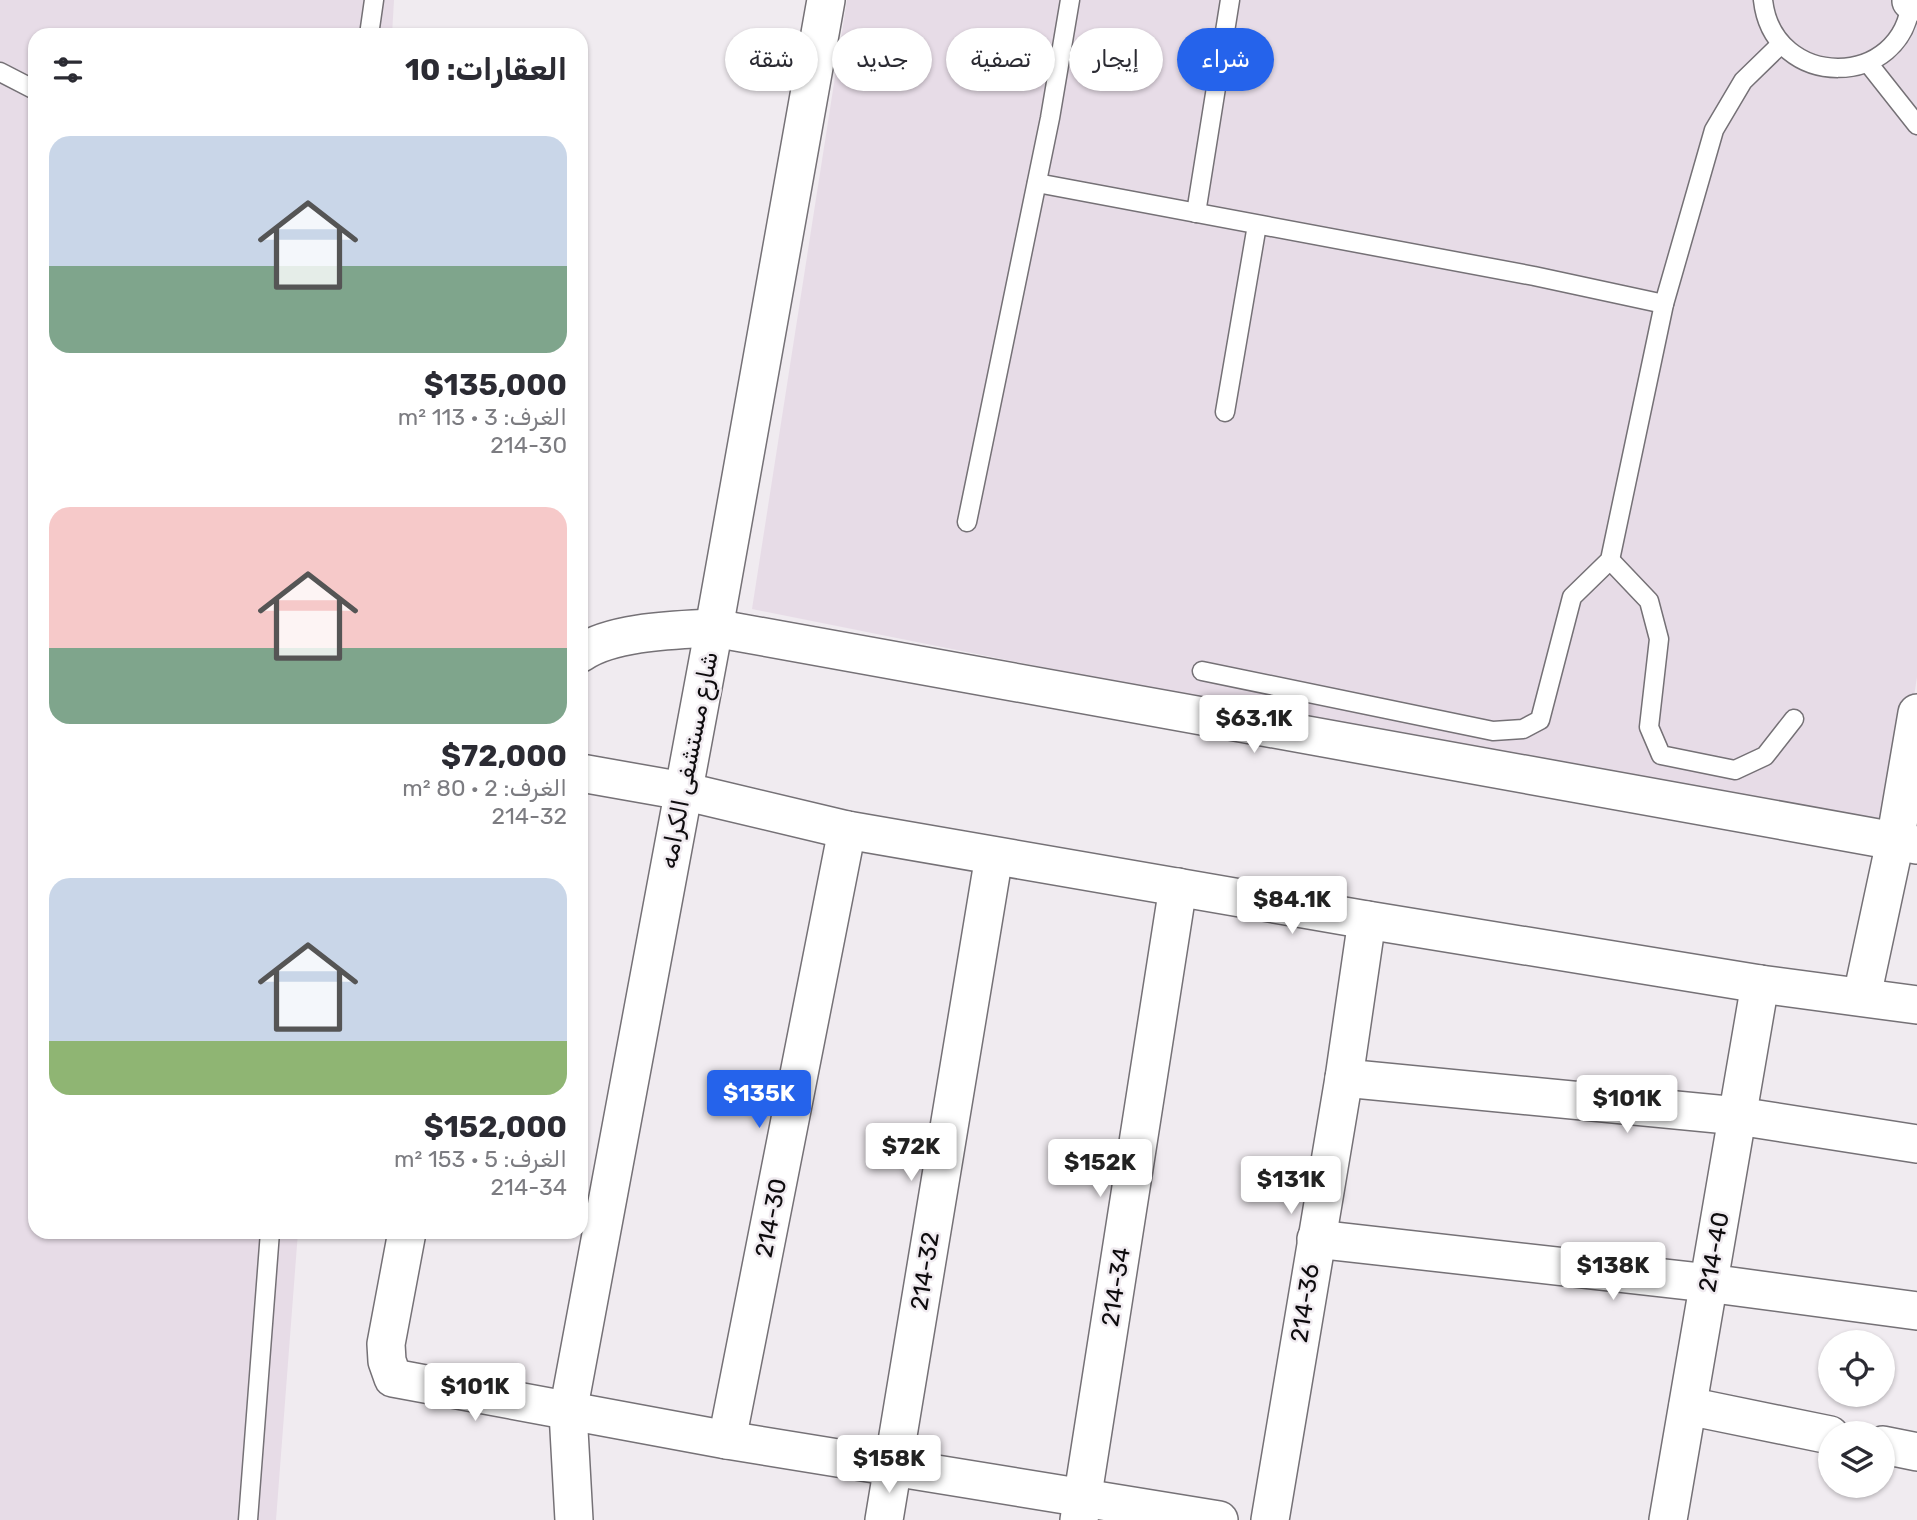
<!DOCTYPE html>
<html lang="ar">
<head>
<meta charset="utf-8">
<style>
	:root { --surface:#fff; --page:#f7f7f7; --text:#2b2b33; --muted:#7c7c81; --accent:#2563eb }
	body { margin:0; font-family:Rubik,Cairo,sans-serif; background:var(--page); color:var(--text); direction:rtl; height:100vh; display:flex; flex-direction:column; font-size:26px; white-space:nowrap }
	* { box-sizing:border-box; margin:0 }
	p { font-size:23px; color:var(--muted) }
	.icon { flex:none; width:38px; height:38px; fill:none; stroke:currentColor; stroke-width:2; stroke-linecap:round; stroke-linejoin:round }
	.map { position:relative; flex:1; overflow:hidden; direction:ltr }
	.side { position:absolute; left:28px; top:28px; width:560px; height:1211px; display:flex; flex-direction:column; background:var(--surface); border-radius:21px; box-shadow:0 2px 5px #0004; direction:rtl }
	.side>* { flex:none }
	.guide { position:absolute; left:609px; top:28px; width:665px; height:63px; direction:rtl; display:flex; gap:14px }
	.controls { position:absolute; left:1818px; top:1330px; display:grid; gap:14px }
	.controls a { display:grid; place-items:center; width:77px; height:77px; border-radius:50%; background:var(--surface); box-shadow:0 2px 5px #0004; font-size:35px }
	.price { position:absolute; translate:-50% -60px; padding:0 16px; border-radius:7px; background:#fff; color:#222; font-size:23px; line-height:46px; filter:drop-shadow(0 2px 4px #0008) }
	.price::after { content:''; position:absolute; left:50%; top:42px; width:21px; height:16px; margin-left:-10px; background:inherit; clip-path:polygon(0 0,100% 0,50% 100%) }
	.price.on { background:var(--accent); color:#fff }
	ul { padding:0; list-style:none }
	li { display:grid; align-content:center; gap:14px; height:371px; padding:0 21px }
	li span { display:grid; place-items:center; height:217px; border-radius:21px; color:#555 }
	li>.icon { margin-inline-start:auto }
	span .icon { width:126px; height:126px; fill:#fffc; stroke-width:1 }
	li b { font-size:30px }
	h2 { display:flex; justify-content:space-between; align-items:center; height:84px; padding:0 21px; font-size:30px }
	.tag { padding:0 24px; border-radius:32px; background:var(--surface); box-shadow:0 2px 5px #0004; font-size:24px; line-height:63px }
	.tag.on { background:var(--accent); color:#fff }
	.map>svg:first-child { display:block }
	.built { fill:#e7dce7 }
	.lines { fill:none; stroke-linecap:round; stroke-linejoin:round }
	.lane-casing { stroke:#757176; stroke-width:21 }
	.street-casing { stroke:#757176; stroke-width:40 }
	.lane { stroke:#fff; stroke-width:18 }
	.street { stroke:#fff; stroke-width:37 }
	.labels { text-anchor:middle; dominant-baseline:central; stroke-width:5; stroke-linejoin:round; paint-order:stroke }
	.street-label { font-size:24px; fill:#0e0c0e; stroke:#f0ebf0 }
</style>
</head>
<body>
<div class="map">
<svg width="1917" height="1520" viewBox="0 0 1917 1520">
	<rect width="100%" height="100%" fill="#f0ebf0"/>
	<g class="built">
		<polygon points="0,0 394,0 392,35 35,35 35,1232 298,1232 276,1520 0,1520"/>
		<polygon points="847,0 1917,0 1917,677 1893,837 752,609"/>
	</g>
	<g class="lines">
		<g class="lane-casing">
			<g id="lane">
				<path d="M 1763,0 C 1773,91 1904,90 1911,0"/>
				<polyline points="369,35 374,0"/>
				<polyline points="1868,63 1917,125"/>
				<polyline points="0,72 35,90"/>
				<polyline points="1037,183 1534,276 1664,304"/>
				<polyline points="1196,213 1230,0"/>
				<polyline points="1225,412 1257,225"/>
				<polyline points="967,522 1050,118 1070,0"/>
				<polyline points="1610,560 1649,601 1659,639 1649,727 1661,755 1735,770 1765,756 1794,719"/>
				<polyline points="1202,671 1493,731 1523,729 1540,720 1572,597 1610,560 1664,304 1714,130 1743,81 1780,45"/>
				<polyline points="248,1520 270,1232"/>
			</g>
		</g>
		<g class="street-casing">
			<g id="street">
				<polyline points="1911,1 1917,2"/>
				<path d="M 581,653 C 613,631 676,630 714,628 L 1917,845"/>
				<polyline points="581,773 683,791 847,830 1367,920 1760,984 1917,1005"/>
				<polyline points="1862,996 1895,842 1917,713"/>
				<polyline points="1344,1078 1738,1116 1917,1144"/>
				<polyline points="407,1232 386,1344 387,1361 393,1378 727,1440 1219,1520"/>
				<polyline points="1316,1239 1708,1283 1917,1311"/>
				<polyline points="1688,1406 1830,1435"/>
				<polyline points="727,1440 847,830"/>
				<polyline points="1883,1445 1917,1452"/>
				<polyline points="574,1520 568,1412 714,628 826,0"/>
				<polyline points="884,1520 994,856"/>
				<polyline points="1079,1520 1178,887"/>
				<polyline points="1270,1520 1344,1078 1367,920"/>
				<polyline points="1668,1520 1760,984"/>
			</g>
		</g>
		<use href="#lane" class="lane"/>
		<use href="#street" class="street"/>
	</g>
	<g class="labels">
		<g class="street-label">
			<text transform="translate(689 760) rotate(-79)">شارع مستشفى الكرامه</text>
			<text transform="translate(771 1218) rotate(-79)">214-30</text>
			<text transform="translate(1714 1252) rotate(-80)">214-40</text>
			<text transform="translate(925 1271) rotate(-81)">214-32</text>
			<text transform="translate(1116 1287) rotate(-81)">214-34</text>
			<text transform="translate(1305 1303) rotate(-81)">214-36</text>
		</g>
	</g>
</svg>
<div class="controls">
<a><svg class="icon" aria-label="locate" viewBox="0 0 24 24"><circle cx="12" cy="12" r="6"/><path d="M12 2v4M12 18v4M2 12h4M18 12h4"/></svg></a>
<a><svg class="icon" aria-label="layers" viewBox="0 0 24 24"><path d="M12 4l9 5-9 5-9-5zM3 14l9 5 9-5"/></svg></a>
</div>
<b class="price" style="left:1254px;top:755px">$63.1K</b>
<b class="price" style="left:1292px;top:936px">$84.1K</b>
<b class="price on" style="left:759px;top:1130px">$135K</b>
<b class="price" style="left:1627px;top:1135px">$101K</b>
<b class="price" style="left:911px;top:1183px">$72K</b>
<b class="price" style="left:1100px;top:1199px">$152K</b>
<b class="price" style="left:1291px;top:1216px">$131K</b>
<b class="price" style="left:1613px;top:1302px">$138K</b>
<b class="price" style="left:475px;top:1423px">$101K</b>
<b class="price" style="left:889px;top:1495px">$158K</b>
<div class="guide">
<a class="tag on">شراء</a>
<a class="tag">إيجار</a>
<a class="tag">تصفية</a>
<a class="tag">جديد</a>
<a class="tag">شقة</a>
</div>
<section class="side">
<h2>العقارات: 10<svg class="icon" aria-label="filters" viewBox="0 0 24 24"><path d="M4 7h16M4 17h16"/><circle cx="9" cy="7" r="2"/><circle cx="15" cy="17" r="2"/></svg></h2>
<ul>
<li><span style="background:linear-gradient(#c9d6e8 60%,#7fa58c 0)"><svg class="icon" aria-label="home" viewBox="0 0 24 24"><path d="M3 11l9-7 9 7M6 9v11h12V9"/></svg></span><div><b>$135,000</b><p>الغرف: 3 · 113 m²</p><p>214-30</p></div></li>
<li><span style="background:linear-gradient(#f6c9c9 65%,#7fa58c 0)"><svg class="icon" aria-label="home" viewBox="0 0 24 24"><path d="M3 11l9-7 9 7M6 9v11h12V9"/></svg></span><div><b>$72,000</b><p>الغرف: 2 · 80 m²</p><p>214-32</p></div></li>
<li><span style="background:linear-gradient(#c9d6e8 75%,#8fb573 0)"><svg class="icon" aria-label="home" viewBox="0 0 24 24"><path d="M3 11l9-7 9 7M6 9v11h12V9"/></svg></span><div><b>$152,000</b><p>الغرف: 5 · 153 m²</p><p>214-34</p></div></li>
</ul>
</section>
</div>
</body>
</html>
